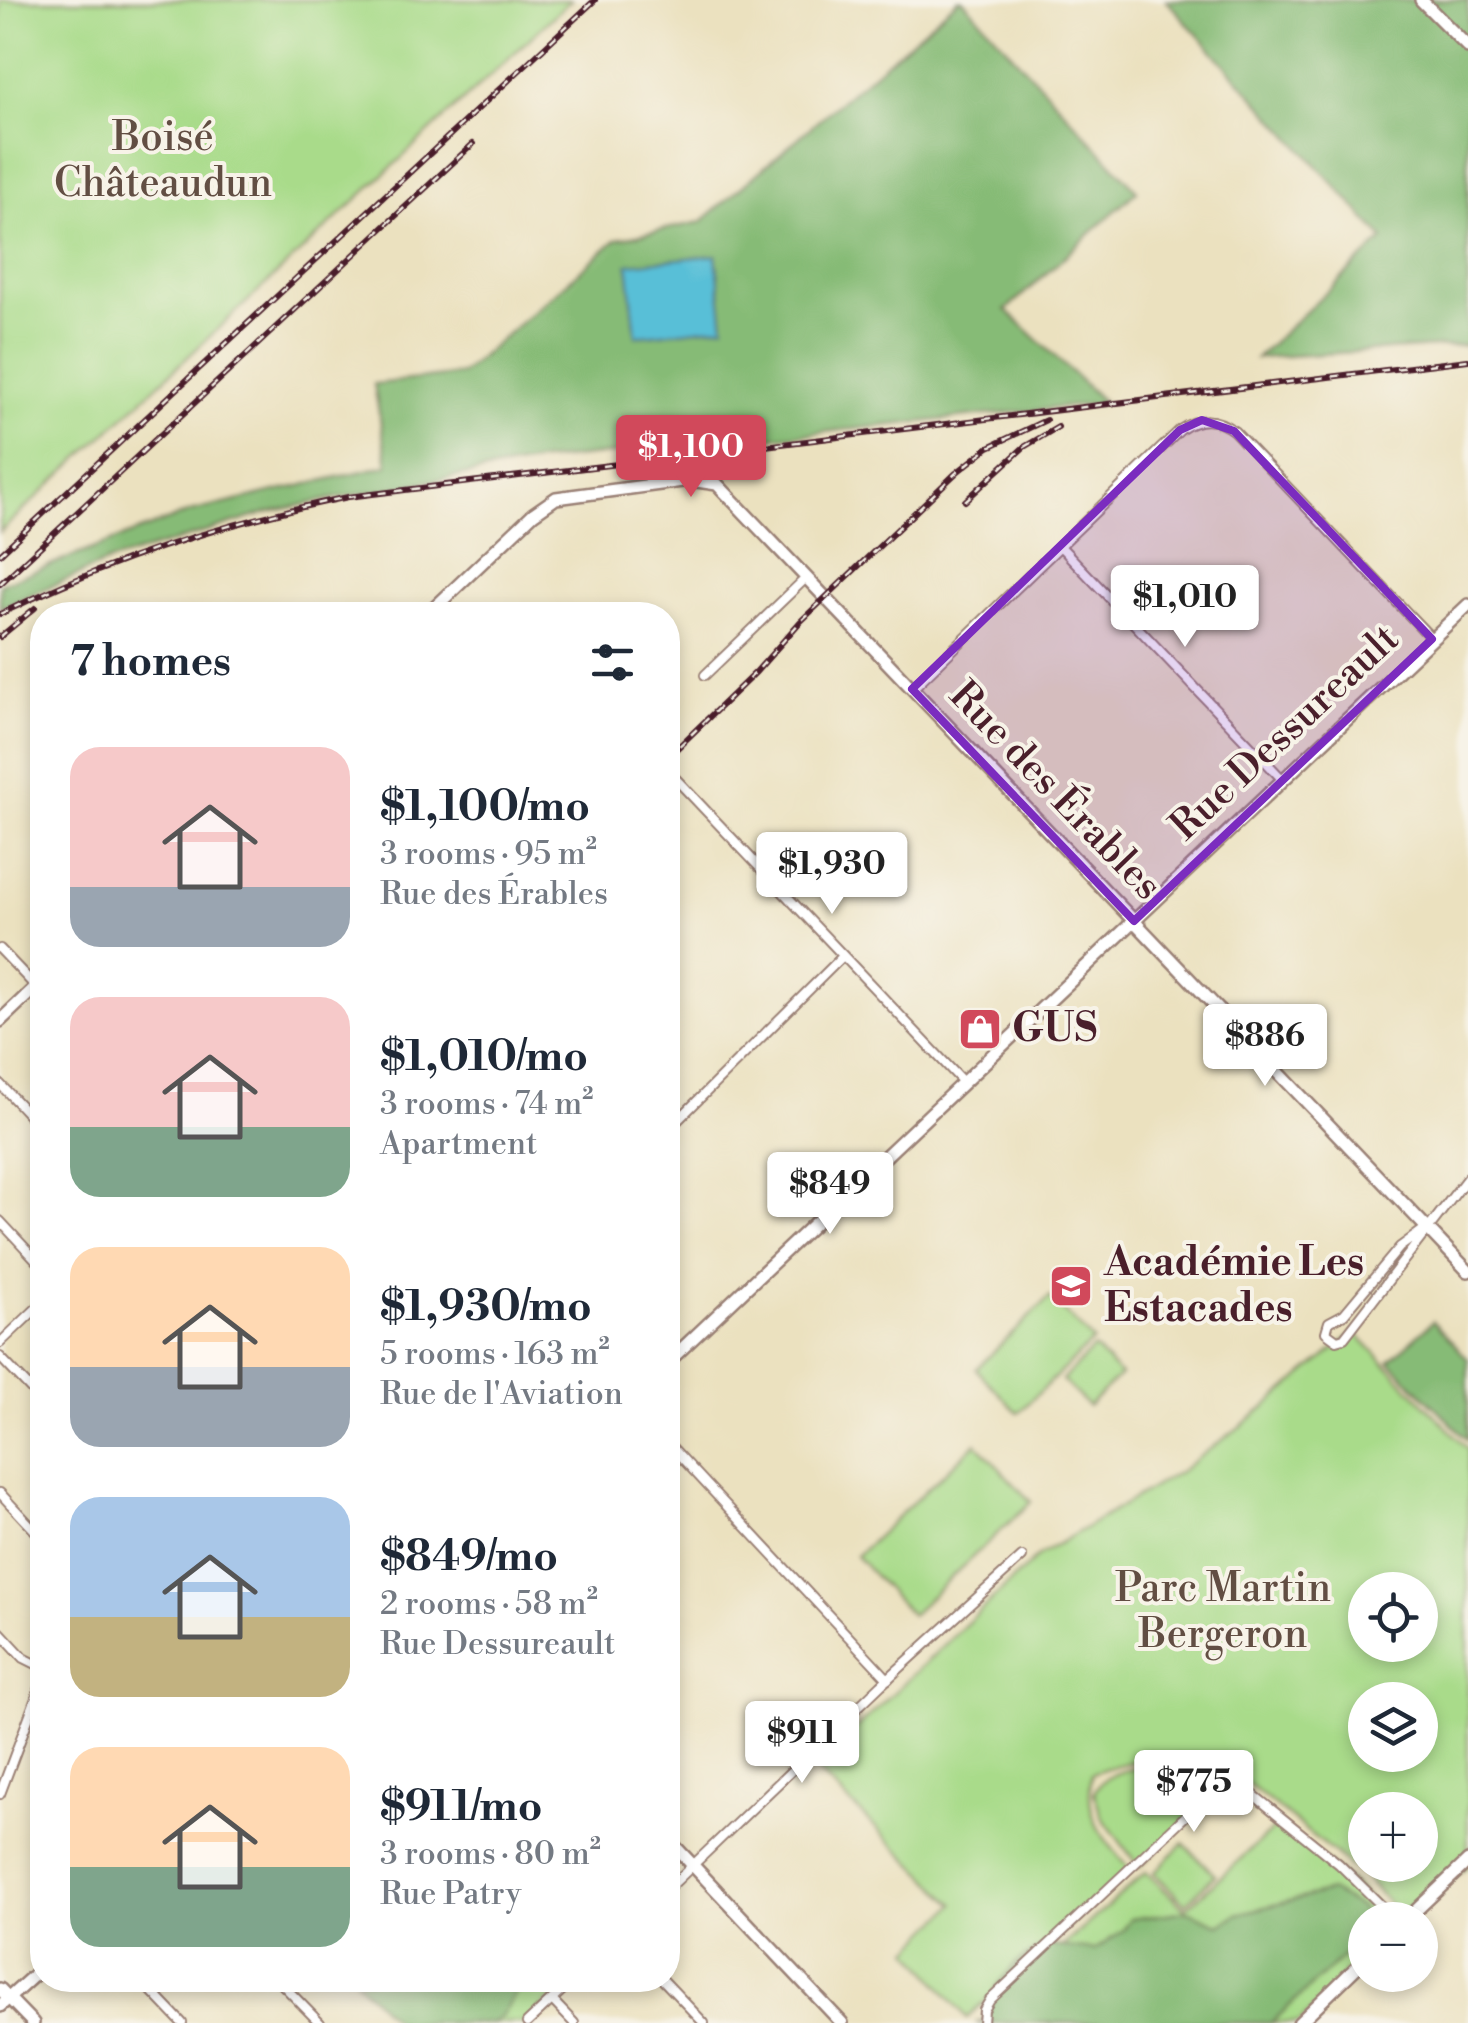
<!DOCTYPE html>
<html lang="en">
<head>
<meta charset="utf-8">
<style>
	:root { --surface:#fff; --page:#f6f6f7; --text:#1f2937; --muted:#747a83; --accent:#d1495b }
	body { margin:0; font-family:"Libre Bodoni",serif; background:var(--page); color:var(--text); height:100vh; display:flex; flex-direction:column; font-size:38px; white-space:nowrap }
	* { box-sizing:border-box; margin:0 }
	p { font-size:32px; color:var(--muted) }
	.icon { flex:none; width:55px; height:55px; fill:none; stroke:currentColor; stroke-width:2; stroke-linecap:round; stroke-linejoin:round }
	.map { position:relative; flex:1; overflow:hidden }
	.panel { position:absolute; left:30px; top:602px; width:650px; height:1390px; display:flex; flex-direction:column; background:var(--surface); border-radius:40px; box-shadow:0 5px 15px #0003 }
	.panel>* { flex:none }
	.fabs { position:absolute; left:1348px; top:1572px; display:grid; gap:20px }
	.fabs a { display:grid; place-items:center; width:90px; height:90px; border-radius:50%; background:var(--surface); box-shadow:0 5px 15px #0003; font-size:50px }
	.price { position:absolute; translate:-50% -85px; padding:0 22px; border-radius:10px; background:#fff; color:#222; font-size:32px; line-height:65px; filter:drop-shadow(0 2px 5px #0008) }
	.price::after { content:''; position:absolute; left:50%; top:60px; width:30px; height:22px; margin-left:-15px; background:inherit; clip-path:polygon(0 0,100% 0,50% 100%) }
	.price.active { background:var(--accent); color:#fff }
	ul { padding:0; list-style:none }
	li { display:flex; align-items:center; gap:30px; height:250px; padding:0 40px }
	li span { display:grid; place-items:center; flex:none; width:280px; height:200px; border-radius:30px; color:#555 }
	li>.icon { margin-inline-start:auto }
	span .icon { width:120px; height:120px; fill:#fffc; stroke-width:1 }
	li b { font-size:42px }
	h2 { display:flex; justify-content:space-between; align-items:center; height:120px; padding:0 40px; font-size:42px }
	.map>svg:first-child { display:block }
	.green { fill:#a9db8a; stroke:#7a7d5a; stroke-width:2.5; fill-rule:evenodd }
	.forest { fill:#86bb76; stroke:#686d50; stroke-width:2.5 }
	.water { fill:#59bfd7; stroke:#526f81; stroke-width:2.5 }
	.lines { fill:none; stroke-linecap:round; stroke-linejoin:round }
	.street-casing { stroke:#9a8075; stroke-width:12 }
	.secondary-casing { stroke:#9a8075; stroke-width:16 }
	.street { stroke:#fff; stroke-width:8 }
	.secondary { stroke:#fff; stroke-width:11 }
	.rail-casing { stroke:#4a1f2b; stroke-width:6 }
	.rail { stroke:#f7f3e8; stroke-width:2.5; stroke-dasharray:8; stroke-linecap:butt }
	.marked { fill:#7b2cbf; fill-opacity:0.2; stroke:#7b2cbf; stroke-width:8; stroke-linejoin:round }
	.labels { text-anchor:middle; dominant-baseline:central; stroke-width:8; stroke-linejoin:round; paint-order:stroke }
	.park-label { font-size:40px; fill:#624e43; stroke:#f7f3e8 }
	.street-label { font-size:40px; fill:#4a1f2b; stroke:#f7f3e8 }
	.poi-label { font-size:40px; font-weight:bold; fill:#4a1f2b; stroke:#f7f3e8; text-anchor:start }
</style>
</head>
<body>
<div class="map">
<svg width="1468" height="2023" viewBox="0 0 1468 2023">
	<rect width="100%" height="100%" fill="#f7f3e8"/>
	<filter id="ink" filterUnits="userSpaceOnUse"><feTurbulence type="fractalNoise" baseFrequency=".01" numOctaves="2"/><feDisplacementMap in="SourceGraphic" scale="20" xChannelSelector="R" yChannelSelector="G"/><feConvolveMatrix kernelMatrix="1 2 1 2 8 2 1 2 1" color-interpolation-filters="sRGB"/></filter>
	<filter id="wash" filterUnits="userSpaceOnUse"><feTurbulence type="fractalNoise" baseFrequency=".0048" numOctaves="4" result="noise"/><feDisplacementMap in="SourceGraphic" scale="40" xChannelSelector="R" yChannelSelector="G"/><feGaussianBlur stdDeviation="2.25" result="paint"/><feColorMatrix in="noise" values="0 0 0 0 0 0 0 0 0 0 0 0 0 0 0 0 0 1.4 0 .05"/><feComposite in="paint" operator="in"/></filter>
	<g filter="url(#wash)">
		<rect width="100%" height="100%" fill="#ebe1bf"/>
		<g class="green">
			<polygon points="0,0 571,0 0,532"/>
			<polygon points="1050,1297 1093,1341 1018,1413 976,1369"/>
			<path d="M 1355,1332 L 1468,1449 L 1468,1866 L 1403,1920 L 1369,1881 L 1213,1756 C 1174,1753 1129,1760 1092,1773 C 1083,1820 1103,1836 1131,1871 L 967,2018 L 910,1950 L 955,1904 L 814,1768 L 1038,1556 L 1182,1470 L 1253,1417 ZM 1365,1590 L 1420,1590 L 1420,1645 L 1365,1645 ZM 1365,1700 L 1420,1700 L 1420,1755 L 1365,1755 ZM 1365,1810 L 1420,1810 L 1420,1865 L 1365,1865 Z"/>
			<polygon points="1094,1348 1120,1375 1088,1406 1062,1380"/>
			<polygon points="976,1443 1031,1502 911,1615 856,1556"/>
			<path d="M 1188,1764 L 1208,1765 L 1229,1779 L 1139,1867 L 1102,1817 L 1094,1793 C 1107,1763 1159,1767 1188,1764 Z"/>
			<polygon points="1279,1824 1361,1890 1388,1920 1365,1920 1365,1961 1299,2023 999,2023 1019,1985 1146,1872 1185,1909"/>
			<polygon points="1183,1843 1215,1875 1185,1904 1154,1873"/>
			<polygon points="366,1980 571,1980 526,2023 408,2023"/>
		</g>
		<g class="forest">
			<polygon points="958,0 963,0 1137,191 1006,310 1104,403 543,461 331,499 270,512 108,562 0,608 0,584 190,512 388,465 374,384 461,374 617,239 701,222"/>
			<polygon points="1166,0 1468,0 1468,345 1256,358 1384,239"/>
			<polygon points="1433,1321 1468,1359 1468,1440 1389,1361"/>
			<polygon points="1330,1891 1361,1908 1369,1920 1365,1920 1365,1936 1271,2023 976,2023 986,2019 996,1986 1016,1963 1045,1945 1095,1950 1123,1930 1131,1919 1188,1911 1220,1925 1237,1914"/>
			<polygon points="355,1980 525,1980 501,2017 492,2023 397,2023"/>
		</g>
		<polygon class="water" points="716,255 724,326 636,336 628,264"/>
	</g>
	<g filter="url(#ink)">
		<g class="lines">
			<g class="street-casing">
				<g id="street">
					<polyline points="1060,546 1283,780"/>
					<polyline points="705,675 806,578"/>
					<path d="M 912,689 L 1180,430 C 1199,417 1215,417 1234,431 L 1432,639"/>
					<polyline points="674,777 963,1082"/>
					<polyline points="0,949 42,993"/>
					<polyline points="0,1084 42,1129"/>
					<polyline points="668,1130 843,956"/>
					<polyline points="0,1221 42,1266"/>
					<polyline points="1426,1228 1400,1247 1344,1314 1329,1322 1326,1332 1337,1340 1344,1338 1468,1177"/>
					<polyline points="0,1343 42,1303"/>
					<polyline points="0,1357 42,1401"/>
					<polyline points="668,1443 888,1679"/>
					<polyline points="0,1493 42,1538"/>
					<polyline points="0,1632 24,1658 42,1667"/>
					<polyline points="0,1794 42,1682"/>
					<polyline points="668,1889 881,1685 1022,1557"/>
					<polyline points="141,1980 182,2023"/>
					<polyline points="278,1980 320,2023"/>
					<polyline points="663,1980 704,2023"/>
					<polyline points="552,2000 574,2023"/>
					<polyline points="527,2023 573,1980"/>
					<polyline points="983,2023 984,2010 990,2000 1229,1775 1339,1864 1396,1920"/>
				</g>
			</g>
			<g class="secondary-casing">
				<g id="secondary">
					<polyline points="1421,0 1468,47"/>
					<polyline points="427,615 533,514 556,498 690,480 717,484 1468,1271"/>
					<polyline points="0,1021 42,981"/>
					<polyline points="668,1362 1468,605"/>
					<polyline points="668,1839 842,2023"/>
					<polyline points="1406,1920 1468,1861"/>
					<polyline points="0,1989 33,2023"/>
					<polyline points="0,2006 42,1968"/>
					<polyline points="1299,2023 1365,1959"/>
				</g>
			</g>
			<use href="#street" class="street"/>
			<use href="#secondary" class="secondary"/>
			<g class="rail-casing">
				<g id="rail">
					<polyline points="965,501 1024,447 1058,427"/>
					<polyline points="0,554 595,0"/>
					<polyline points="0,584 473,144"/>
					<path d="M 0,614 C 112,559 226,522 348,497 L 1468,360"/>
					<polyline points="0,637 35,608"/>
					<polyline points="668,757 756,672 800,622 956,473 989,447 1046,420"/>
				</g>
			</g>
			<use href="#rail" class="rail"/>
		</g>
	</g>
	<path class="marked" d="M 1202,420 L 1234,431 L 1432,639 L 1134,921 L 912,689 L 1180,430 Z"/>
	<defs>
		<g id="shop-square" transform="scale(2.25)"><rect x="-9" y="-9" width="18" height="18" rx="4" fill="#d1495b" stroke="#f7f3e8"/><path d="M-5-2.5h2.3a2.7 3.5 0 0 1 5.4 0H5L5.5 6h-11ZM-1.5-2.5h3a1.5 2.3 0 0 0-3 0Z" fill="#fff"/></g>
		<g id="school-square" transform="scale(2.25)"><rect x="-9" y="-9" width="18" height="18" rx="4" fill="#d1495b" stroke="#f7f3e8"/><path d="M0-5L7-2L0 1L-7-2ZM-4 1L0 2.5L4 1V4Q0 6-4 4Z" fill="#fff"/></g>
	</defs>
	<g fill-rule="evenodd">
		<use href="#shop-square" x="980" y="1029"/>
		<use href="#school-square" x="1071" y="1286"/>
	</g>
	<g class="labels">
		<g class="park-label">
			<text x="163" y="138">Boisé<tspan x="163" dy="46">Châteaudun</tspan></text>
			<text x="1223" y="1589">Parc Martin<tspan x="1223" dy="46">Bergeron</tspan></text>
		</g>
		<g class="street-label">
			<text transform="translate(1285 733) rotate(-43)">Rue Dessureault</text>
			<text transform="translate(1055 791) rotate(46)">Rue des Érables</text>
		</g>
		<g class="poi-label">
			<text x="1012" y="1029">GUS</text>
			<text x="1104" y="1263">Académie Les<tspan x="1104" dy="46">Estacades</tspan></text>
		</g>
	</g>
</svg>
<div class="fabs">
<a><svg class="icon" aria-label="locate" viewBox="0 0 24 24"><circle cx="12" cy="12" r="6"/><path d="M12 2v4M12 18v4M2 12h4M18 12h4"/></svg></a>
<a><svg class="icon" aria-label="layers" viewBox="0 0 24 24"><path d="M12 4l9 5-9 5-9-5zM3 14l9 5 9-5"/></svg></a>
<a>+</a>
<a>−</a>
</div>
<b class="price active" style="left:691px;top:500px">$1,100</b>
<b class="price" style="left:1185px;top:650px">$1,010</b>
<b class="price" style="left:832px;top:917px">$1,930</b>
<b class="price" style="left:1265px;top:1089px">$886</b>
<b class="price" style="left:830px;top:1237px">$849</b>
<b class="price" style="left:802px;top:1786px">$911</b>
<b class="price" style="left:1194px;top:1835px">$775</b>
<section class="panel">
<h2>7 homes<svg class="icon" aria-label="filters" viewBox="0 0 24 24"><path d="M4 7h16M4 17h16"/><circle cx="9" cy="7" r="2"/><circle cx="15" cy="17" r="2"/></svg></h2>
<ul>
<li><span style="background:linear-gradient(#f6c9c9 70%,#9aa5b1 0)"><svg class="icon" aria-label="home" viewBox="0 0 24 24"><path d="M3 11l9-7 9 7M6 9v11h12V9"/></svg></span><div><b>$1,100/mo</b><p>3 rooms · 95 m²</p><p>Rue des Érables</p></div></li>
<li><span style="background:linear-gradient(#f6c9c9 65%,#7fa58c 0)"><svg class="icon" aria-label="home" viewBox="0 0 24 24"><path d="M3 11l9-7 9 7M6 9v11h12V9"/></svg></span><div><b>$1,010/mo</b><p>3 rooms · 74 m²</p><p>Apartment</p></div></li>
<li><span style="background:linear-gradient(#ffd9b3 60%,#9aa5b1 0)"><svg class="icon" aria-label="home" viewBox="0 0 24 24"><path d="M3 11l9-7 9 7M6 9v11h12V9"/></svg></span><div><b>$1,930/mo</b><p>5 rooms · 163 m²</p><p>Rue de l'Aviation</p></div></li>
<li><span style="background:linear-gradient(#a9c7e8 60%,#c2b280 0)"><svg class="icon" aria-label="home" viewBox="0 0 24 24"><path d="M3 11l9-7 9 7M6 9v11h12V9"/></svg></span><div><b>$849/mo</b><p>2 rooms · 58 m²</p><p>Rue Dessureault</p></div></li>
<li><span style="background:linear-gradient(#ffd9b3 60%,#7fa58c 0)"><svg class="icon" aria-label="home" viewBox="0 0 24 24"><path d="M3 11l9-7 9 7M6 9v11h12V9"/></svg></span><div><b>$911/mo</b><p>3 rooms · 80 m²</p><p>Rue Patry</p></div></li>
</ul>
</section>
</div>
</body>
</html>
